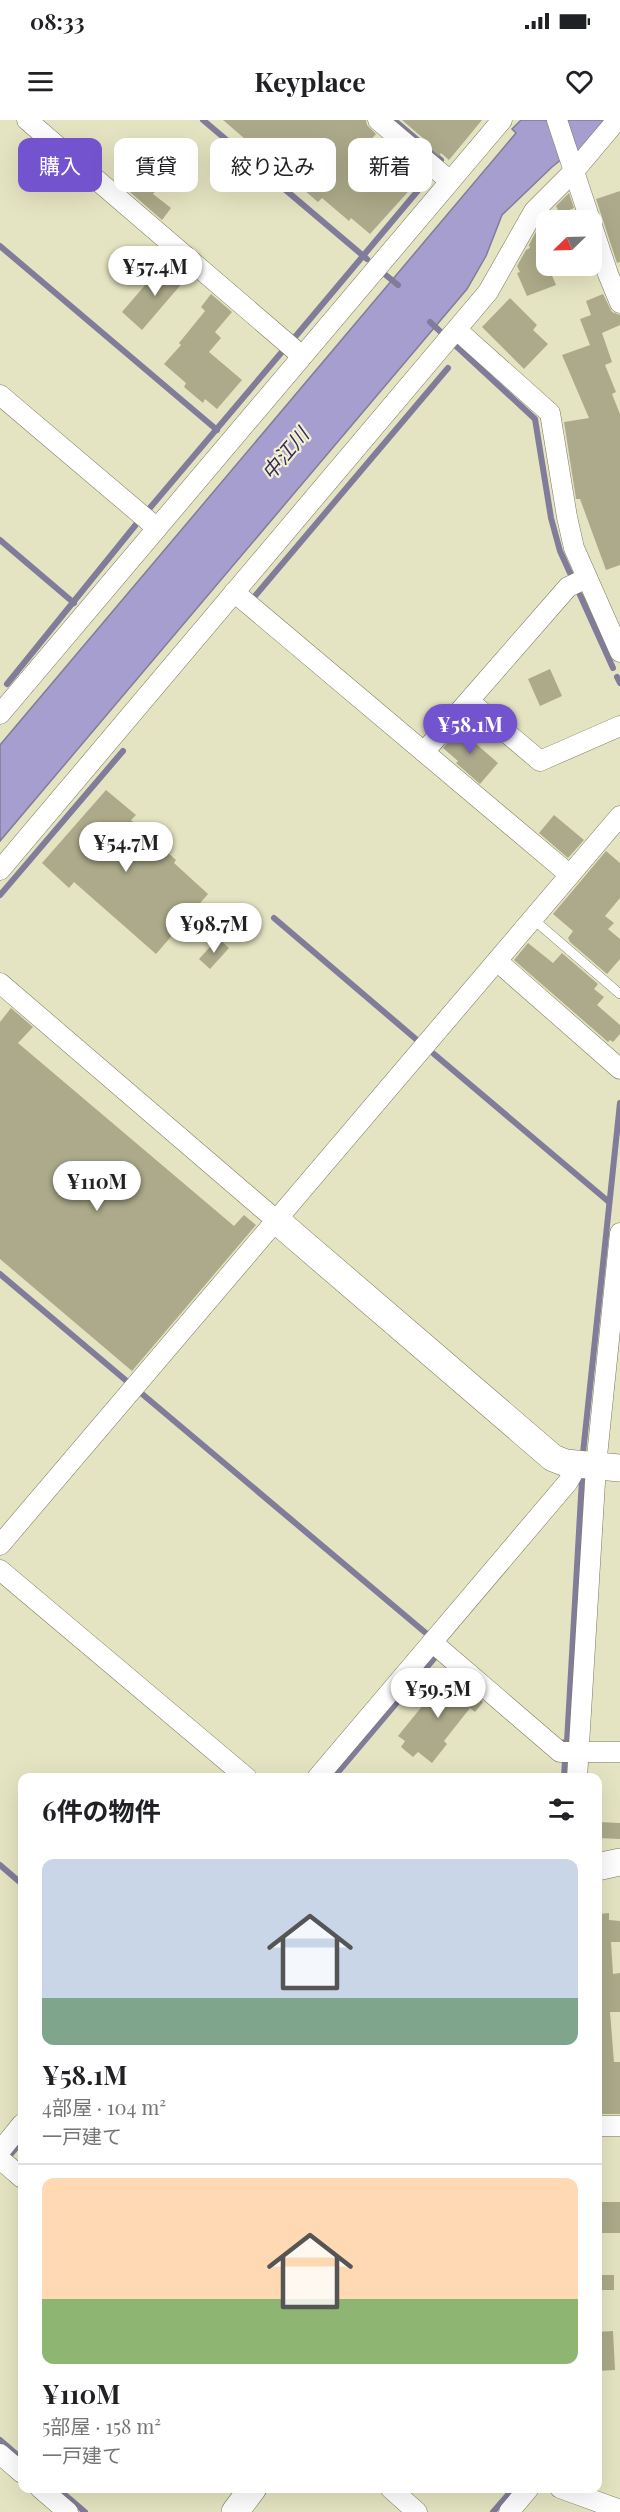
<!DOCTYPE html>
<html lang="ja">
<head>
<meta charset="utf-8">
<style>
	:root { --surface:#fff; --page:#f2f2f2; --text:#202124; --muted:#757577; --line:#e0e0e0; --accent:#7454ce }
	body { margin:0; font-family:"Playfair Display","Noto Sans JP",serif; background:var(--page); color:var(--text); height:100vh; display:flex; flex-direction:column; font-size:22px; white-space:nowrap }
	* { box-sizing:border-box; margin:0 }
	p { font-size:20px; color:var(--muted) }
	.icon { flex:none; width:33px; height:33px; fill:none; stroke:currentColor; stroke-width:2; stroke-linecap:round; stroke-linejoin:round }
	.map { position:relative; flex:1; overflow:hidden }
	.details { position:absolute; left:18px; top:1653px; width:584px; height:720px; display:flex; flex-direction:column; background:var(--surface); border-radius:12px; box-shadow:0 6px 24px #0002 }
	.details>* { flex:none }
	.hud { position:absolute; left:18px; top:18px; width:585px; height:54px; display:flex; gap:12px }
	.needle { width:39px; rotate:247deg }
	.fabs { position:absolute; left:536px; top:90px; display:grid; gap:12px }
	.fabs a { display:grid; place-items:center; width:66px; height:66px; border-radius:12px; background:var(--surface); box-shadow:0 6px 24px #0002; font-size:30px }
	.price { position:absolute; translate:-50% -51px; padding:0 14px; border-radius:21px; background:#fff; color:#222; font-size:20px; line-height:39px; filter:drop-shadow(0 2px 3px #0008) }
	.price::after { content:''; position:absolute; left:50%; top:36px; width:18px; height:14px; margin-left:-9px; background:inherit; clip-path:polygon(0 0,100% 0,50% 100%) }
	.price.current { background:var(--accent); color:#fff }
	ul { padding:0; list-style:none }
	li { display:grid; align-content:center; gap:12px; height:318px; padding:0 24px }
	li+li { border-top:2px solid var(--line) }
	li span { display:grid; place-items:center; height:186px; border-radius:12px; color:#555 }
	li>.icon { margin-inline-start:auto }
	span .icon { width:108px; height:108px; fill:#fffc; stroke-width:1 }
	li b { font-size:26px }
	h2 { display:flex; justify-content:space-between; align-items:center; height:72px; padding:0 24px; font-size:26px }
	.pill { padding:0 21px; border-radius:12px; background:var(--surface); box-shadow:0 6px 24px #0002; font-size:21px; line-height:54px }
	.pill.current { background:var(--accent); color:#fff }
	.status { display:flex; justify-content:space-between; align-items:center; height:42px; padding:0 30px; background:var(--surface); direction:ltr }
	.status svg { height:16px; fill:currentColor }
	header { display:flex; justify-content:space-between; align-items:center; height:78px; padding:0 24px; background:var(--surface); font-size:27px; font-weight:700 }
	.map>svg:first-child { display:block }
	.water { fill:#a59ece; stroke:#817c9a; stroke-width:1.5 }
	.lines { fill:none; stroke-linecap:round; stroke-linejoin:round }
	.stream { stroke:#817c9a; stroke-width:6 }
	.building { fill:#acaa8a }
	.lane-casing { stroke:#7a785a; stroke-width:10 }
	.street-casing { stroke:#7a785a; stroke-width:21 }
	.secondary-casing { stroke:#7a785a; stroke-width:28 }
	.lane { stroke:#fff; stroke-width:9 }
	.street { stroke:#fff; stroke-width:20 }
	.secondary { stroke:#fff; stroke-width:27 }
	.labels { text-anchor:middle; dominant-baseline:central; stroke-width:4.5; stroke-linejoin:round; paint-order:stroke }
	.water-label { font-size:20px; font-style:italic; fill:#372863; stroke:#f2f1cf }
</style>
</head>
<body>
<div class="status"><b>08:33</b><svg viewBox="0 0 49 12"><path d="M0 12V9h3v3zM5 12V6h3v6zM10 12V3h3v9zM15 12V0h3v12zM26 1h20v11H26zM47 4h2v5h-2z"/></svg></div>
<header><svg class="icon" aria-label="menu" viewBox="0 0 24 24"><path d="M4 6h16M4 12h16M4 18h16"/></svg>Keyplace<svg class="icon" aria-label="heart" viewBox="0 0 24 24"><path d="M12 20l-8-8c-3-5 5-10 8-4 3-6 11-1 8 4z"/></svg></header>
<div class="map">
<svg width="620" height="2392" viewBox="0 0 620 2392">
	<rect width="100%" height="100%" fill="#e5e4c2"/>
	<polygon class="water" points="521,0 604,0 579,33 562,39 552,47 502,95 486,136 467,169 0,721 0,625 516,13 512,9"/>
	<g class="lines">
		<g class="stream">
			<polyline points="203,0 367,139"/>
			<polyline points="394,0 441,40"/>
			<polyline points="0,126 217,310"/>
			<polyline points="382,152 398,165"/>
			<polyline points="430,202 443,214"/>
			<polyline points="295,217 431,55"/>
			<polyline points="455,225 535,299 551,398 560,431 570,453"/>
			<polyline points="149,389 281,233"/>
			<polyline points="0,420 74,483"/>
			<polyline points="580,475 613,548"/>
			<polyline points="255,476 448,248"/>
			<polyline points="617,557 620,563"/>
			<polyline points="7,564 138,402"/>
			<polyline points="0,775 123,631"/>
			<polyline points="274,798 417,920"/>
			<polyline points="434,934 609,1082"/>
			<polyline points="0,1154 129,1263"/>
			<polyline points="141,1273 427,1514"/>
			<polyline points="583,1333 620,983"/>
			<polyline points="560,1623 567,1622 582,1359"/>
			<polyline points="333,1658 437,1535"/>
			<polyline points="564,1658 565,1639"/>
			<polyline points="0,1745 22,1764"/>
			<polyline points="10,2035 22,2021"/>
			<polyline points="0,2320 22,2339"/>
			<polyline points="57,2368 85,2392"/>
			<polyline points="493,2392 514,2368"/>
		</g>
	</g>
	<g class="building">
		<polygon points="223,0 366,0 367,5 376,14 367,24 398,50 406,40 424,54 370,114 351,98 349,101 322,78 318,82"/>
		<polygon points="402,0 482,0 449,40 441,33 439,36 422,21 424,19"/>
		<polygon points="134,47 158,68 153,74 171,88 162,100 115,59 124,49 129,53"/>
		<polygon points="620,71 620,142 617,143 596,79"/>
		<polygon points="569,73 574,88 560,94 556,86"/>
		<polygon points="546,102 546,146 548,146 556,165 527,176 517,153 520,152 517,146 526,130 530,128 529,125 540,104"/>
		<polygon points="176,144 193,158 188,164 184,161 142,210 122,192 146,164 152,169"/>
		<polygon points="211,174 232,192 215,212 221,218 209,232 242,260 217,289 205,279 203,283 184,267 186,263 164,244 181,225 179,223 205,191 201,187"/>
		<polygon points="603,174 612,192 620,195 620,205 602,213 612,242 605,245 616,272 612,274 620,294 620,445 606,450 580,379 576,379 564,302 589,298 562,235 590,225 580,199 591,195 586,181"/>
		<polygon points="510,178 537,205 533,210 548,224 524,249 482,207"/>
		<polygon points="550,549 562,576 540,586 528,559"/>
		<polygon points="465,603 473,609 467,616 498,643 480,664 456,643 458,641 443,628"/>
		<polygon points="106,670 136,695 131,700 176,740 174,743 208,774 156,834 74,762 69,768 42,743"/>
		<polygon points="554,695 584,720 568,738 539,713"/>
		<polygon points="606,731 620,743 620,778 605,796 614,803 608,809 620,819 620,839 607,854 570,822 568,818 573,811 553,794"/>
		<polygon points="218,818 229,828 210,849 199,839"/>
		<polygon points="528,823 553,843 562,833 598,864 594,869 604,877 597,885 620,905 620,914 613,922 610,920 608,922 514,840"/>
		<polygon points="11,888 33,907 18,923 234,1106 244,1095 256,1105 132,1251 0,1139 0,902"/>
		<polygon points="449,1553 483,1582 475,1592 470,1588 444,1621 447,1624 432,1643 418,1632 413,1637 401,1627 405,1621 398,1616"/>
		<polygon points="598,1702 620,1703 620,1719 598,1718"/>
		<polygon points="609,1793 609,1800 620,1801 620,1822 611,1822 613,1854 620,1853 620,1892 610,1892 614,1942 620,1942 620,1994 597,1994 597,1794"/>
		<rect x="597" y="2082" width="23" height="31"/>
		<rect x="597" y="2155" width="17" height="15"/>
		<polygon points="613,2211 615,2250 597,2251 597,2212"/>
	</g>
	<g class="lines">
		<g class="lane-casing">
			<polyline id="lane" points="533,799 620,874"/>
		</g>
		<g class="street-casing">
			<g id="street">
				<polyline points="27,0 302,236"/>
				<polyline points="378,0 450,61"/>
				<polyline points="557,0 608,154 620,183"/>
				<polyline points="457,210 550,293 567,397 574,428 620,532"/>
				<polyline points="0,275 157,408"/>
				<polyline points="234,472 570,755"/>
				<polyline points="469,581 540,641 620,606"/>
				<polyline points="0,594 502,0"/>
				<polyline points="424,632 568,467 587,458"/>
				<polyline points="0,750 488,172 534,91 575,50 617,0"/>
				<polyline points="497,841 620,949"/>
				<polyline points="0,863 276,1100"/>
				<polyline points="0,1425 620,696"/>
				<polyline points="0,1450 247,1658"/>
				<polyline points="432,1522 560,1632 620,1632"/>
				<polyline points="317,1658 568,1362 578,1344"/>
				<polyline points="577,1658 596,1346 620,1113"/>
				<polyline points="597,2006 620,2006"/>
				<polyline points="0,2031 22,2004"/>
				<polyline points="0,2039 22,2058"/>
				<polyline points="0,2334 22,2353"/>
				<polyline points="40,2368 68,2392"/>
				<polyline points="390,2368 417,2392"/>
				<polyline points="560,2368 620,2390"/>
				<polyline points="509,2392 529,2368"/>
			</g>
		</g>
		<g class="secondary-casing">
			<g id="secondary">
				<polyline points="276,1100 553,1338 566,1343 620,1348"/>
				<polyline points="597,1747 620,1742"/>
				<polyline points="235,2392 253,2368"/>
			</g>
		</g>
		<use href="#lane" class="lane"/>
		<use href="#street" class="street"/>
		<use href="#secondary" class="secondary"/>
	</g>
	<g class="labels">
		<g class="water-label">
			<text transform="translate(284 333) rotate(-50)">中江川</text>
		</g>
	</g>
</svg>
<div class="fabs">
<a><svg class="needle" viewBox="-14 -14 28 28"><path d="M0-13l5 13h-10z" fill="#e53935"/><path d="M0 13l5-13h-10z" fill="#757577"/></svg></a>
</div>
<b class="price" style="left:155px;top:177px">¥57.4M</b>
<b class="price current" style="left:470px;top:635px">¥58.1M</b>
<b class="price" style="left:126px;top:753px">¥54.7M</b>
<b class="price" style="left:214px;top:834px">¥98.7M</b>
<b class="price" style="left:97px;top:1092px">¥110M</b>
<b class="price" style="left:438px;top:1599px">¥59.5M</b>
<div class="hud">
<a class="pill current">購入</a>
<a class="pill">賃貸</a>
<a class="pill">絞り込み</a>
<a class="pill">新着</a>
</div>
<section class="details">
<h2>6件の物件<svg class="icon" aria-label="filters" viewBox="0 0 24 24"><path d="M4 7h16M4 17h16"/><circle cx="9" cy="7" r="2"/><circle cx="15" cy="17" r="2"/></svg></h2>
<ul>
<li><span style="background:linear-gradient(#c9d6e8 75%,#7fa58c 0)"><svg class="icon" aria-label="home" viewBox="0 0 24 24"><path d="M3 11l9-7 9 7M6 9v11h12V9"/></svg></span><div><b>¥58.1M</b><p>4部屋 · 104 m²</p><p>一戸建て</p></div></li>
<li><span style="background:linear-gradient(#ffd9b3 65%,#8fb573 0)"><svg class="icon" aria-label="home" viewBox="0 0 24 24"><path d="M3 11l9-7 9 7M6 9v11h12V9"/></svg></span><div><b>¥110M</b><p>5部屋 · 158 m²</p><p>一戸建て</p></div></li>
</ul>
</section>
</div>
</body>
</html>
